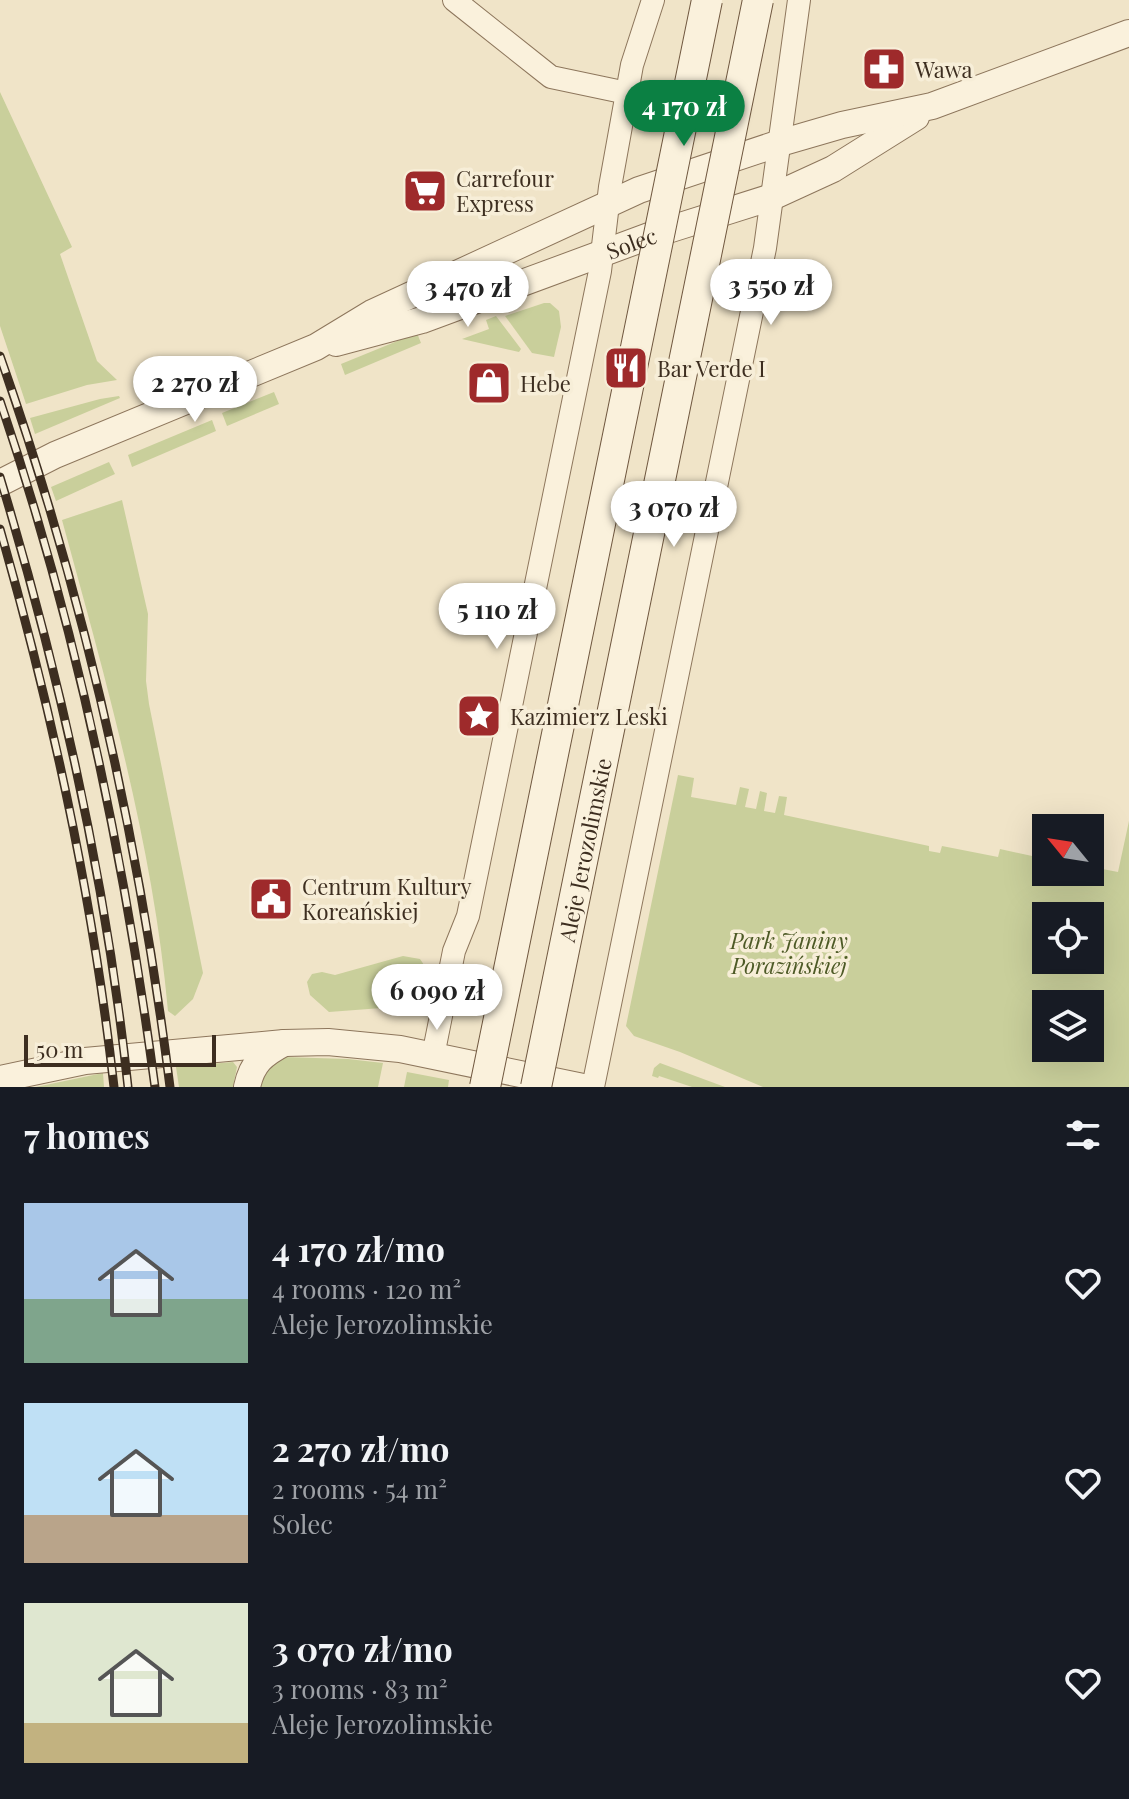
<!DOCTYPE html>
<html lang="en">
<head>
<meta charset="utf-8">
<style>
	:root { --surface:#171b24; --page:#242831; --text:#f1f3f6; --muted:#9ea1a6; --accent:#0b8043 }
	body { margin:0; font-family:"Playfair Display",serif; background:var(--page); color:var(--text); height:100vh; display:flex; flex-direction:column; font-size:30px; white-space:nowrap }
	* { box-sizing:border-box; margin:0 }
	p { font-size:26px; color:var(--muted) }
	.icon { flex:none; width:44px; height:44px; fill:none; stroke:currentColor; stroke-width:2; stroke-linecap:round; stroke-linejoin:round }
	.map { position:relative; height:1087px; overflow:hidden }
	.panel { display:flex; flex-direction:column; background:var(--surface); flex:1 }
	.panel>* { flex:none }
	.needle { width:52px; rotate:300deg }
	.tools { position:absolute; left:1032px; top:814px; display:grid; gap:16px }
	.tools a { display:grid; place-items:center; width:72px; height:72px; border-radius:0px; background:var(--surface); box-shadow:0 8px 32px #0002; font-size:40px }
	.scale { position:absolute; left:24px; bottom:20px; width:192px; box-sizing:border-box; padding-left:8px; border:4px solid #3d2e20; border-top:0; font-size:22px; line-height:28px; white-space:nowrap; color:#3d2e20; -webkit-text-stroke:6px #f7eed8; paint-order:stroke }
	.price { position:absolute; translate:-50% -68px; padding:0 18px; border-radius:28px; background:#fff; color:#222; font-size:26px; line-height:52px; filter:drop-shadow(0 2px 4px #0008) }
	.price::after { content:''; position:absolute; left:50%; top:48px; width:24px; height:18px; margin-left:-12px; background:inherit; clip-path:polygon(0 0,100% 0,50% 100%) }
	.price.selected { background:var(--accent); color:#fff }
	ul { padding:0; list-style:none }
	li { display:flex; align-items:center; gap:24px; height:200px; padding:0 24px }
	li span { display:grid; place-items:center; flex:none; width:224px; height:160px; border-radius:0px; color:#555 }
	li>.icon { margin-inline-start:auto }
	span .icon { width:96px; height:96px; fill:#fffc; stroke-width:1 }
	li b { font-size:34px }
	h2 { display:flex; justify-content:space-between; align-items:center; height:96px; padding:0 24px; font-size:34px }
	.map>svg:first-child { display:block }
	.green { fill:#c9cf9b; fill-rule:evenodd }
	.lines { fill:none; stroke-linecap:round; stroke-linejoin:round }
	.minor-casing { stroke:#8d765c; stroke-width:24 }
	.tertiary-casing { stroke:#8d765c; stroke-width:28 }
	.minor { stroke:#faf1dc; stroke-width:22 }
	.tertiary { stroke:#faf1dc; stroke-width:26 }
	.rail-casing { stroke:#3d2e20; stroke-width:9 }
	.rail { stroke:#f7eed8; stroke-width:6; stroke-dasharray:18; stroke-linecap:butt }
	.secondary-bridge-casing { stroke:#6f573f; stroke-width:32; stroke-linecap:butt }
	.secondary-bridge { stroke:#faf1dc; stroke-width:30 }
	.labels { text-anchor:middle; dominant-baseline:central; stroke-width:7; stroke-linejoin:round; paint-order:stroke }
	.poi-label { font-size:22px; fill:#3d2e20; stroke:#f7eed8; text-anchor:start }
	.street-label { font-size:22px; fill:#3d2e20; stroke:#f7eed8 }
	.park-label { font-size:22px; font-style:italic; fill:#4d5a26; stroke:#f7eed8 }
</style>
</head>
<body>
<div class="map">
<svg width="1129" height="1087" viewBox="0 0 1129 1087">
	<rect width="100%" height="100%" fill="#f0e4c8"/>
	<g class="green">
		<polygon points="0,92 72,247 60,254 97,361 117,380 87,385 26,404 0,326"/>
		<polygon points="544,303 550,303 559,311 561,327 554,357 532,353 505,316"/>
		<polygon points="496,316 521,349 519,352 462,339 489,329 486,320"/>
		<polygon points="417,333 421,343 345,375 341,364"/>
		<polygon points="274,392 279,404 227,426 222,413"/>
		<polygon points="119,396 120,398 35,434 30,418 100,399"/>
		<polygon points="212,420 216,431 132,467 128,455"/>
		<polygon points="109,462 115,474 56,501 51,487"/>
		<path d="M 122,500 L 148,614 L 146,681 L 149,704 L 203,973 L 193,999 L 175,1016 L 168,1011 C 153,844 106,681 62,520 Z"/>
		<path d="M 678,775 L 694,778 L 691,797 L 736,805 L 740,787 L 749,789 L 745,807 L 756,809 L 760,791 L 767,793 L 764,811 L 775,813 L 779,796 L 787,797 L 784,815 L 929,846 L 929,851 L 940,853 L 942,846 L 998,857 L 1000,849 L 1046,859 L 1046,872 L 1090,872 L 1092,867 L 1118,872 L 1129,821 L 1129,1087 L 763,1087 L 680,1052 L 634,1036 L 626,1026 ZM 1046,916 L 1090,916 L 1090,960 L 1046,960 ZM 1046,1004 L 1090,1004 L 1090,1048 L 1046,1048 Z"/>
		<path d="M 403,956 L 420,959 C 428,969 426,976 423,988 L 395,1007 L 329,1012 L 310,995 L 307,982 L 312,974 L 322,972 L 335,975 Z"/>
		<polygon points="283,1057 348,1059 383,1063 378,1087 257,1087 259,1075"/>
		<polygon points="233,1062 237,1067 233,1087 179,1087 176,1067"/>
		<polygon points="660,1063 725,1087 692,1087 659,1076 658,1078 652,1076 654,1068"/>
		<polygon points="407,1072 449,1080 448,1087 404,1087"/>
		<polygon points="103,1073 104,1087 36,1087"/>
	</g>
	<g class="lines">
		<g class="minor-casing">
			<g id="minor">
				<polyline points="454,0 551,77 627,93"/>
				<polyline points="433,1056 454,951 468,916 600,271 610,187 632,65 653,0"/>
				<polyline points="593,1087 765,248 799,0"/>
			</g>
		</g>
		<g class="tertiary-casing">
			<g id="tertiary">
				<path id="s1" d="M 336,343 L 422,320 L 652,235 L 772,197 L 833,169 L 916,117"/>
				<polyline points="0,483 55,455 316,347 372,313 639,190 780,143 842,125 932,106 1129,33"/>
				<polyline points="0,1079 85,1061 284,1043 328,1042 400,1049 583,1087"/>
				<path d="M 247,1087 C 252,1063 263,1054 284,1043"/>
			</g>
		</g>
		<use href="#minor" class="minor"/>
		<use href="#tertiary" class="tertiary"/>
		<g class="rail-casing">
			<g id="rail">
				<path d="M 0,356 C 83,592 139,839 170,1087"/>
				<path d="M 0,401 C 76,624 124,855 155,1087"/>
				<path d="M 0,477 C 60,676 106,880 128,1087"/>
				<path d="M 0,529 C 52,711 93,898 114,1087"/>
			</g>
		</g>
		<use href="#rail" class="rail"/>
		<g class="secondary-bridge-casing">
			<g id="secondary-bridge">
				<polyline points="485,1087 707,0"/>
				<path id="s2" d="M 536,1087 L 758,0"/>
			</g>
		</g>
		<use href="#secondary-bridge" class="secondary-bridge"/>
	</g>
	<defs>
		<g id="pharmacy-square" transform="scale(2.3)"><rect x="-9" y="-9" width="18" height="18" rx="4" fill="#9e2a2b" stroke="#f7eed8"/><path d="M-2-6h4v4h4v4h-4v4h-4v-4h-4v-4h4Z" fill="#fff"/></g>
		<g id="supermarket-square" transform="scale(2.3)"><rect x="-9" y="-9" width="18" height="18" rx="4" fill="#9e2a2b" stroke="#f7eed8"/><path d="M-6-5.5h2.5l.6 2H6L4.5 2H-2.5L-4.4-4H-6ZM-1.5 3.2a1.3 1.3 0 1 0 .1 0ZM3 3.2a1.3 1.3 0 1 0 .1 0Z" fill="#fff"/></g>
		<g id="restaurant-square" transform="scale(2.3)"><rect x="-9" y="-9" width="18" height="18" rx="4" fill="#9e2a2b" stroke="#f7eed8"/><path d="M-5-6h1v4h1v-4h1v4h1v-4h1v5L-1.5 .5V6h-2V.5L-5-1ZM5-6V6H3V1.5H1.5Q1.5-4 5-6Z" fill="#fff"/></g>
		<g id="shop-square" transform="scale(2.3)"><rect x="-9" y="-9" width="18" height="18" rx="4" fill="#9e2a2b" stroke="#f7eed8"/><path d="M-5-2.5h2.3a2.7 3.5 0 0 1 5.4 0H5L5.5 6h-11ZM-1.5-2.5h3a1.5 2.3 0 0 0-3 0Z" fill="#fff"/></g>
		<g id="sight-square" transform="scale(2.3)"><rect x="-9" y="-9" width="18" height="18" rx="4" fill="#9e2a2b" stroke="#f7eed8"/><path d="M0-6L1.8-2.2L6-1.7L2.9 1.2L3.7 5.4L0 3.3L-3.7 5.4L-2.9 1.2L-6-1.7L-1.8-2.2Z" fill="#fff"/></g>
		<g id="civic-square" transform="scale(2.3)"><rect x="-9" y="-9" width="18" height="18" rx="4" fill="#9e2a2b" stroke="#f7eed8"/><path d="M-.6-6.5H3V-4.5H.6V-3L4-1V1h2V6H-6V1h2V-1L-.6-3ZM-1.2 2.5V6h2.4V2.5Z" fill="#fff"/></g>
	</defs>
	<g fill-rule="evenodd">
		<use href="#pharmacy-square" x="884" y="69"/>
		<use href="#supermarket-square" x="425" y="191"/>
		<use href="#restaurant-square" x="626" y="368"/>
		<use href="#shop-square" x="489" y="383"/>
		<use href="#sight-square" x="479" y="716"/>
		<use href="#civic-square" x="271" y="899"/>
	</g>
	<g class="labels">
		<g class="poi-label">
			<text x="915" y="69">Wawa</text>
			<text x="456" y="178">Carrefour<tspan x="456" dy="25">Express</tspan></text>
			<text x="657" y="368">Bar Verde I</text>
			<text x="520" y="383">Hebe</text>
			<text x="510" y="716">Kazimierz Leski</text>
			<text x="302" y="886">Centrum Kultury<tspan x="302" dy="25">Koreańskiej</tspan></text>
		</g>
		<g class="street-label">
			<text stroke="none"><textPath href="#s1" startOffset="312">Solec</textPath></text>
			<text stroke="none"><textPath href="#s2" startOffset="242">Aleje Jerozolimskie</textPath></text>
		</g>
		<g class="park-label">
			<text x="789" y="940">Park Janiny<tspan x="789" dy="25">Porazińskiej</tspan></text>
		</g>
	</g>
</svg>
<div class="tools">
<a><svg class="needle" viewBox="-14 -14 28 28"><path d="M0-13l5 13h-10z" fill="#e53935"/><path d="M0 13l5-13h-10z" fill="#9ea1a6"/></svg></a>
<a><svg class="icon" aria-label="locate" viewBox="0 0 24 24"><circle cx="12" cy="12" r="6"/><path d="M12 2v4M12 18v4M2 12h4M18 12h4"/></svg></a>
<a><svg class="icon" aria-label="layers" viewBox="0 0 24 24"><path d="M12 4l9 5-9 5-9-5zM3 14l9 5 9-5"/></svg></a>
</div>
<div class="scale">50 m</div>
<b class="price selected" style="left:684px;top:148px">4 170 zł</b>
<b class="price" style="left:771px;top:327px">3 550 zł</b>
<b class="price" style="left:468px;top:329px">3 470 zł</b>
<b class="price" style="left:195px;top:424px">2 270 zł</b>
<b class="price" style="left:674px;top:549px">3 070 zł</b>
<b class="price" style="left:497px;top:651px">5 110 zł</b>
<b class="price" style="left:437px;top:1032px">6 090 zł</b>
</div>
<section class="panel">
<h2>7 homes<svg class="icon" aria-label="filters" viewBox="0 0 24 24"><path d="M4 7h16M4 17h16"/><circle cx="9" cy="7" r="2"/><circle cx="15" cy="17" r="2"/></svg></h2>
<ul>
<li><span style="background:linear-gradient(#a9c7e8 60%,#7fa58c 0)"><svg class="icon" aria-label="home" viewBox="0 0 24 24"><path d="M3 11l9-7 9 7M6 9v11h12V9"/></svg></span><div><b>4 170 zł/mo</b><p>4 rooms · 120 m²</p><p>Aleje Jerozolimskie</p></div><svg class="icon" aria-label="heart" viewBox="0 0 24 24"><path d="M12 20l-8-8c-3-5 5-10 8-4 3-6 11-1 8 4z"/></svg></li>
<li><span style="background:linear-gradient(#bfe0f5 70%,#b9a48a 0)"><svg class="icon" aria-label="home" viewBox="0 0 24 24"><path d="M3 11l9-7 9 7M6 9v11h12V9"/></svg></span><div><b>2 270 zł/mo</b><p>2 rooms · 54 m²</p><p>Solec</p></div><svg class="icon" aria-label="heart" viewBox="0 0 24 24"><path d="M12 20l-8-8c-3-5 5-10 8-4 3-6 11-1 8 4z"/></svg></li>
<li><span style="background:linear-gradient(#dfe7d0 75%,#c2b280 0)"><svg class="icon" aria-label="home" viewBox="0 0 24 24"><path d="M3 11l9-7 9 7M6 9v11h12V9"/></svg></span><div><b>3 070 zł/mo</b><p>3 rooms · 83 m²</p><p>Aleje Jerozolimskie</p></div><svg class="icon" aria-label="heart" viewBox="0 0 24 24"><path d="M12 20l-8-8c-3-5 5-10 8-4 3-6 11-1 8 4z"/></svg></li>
</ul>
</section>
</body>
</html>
